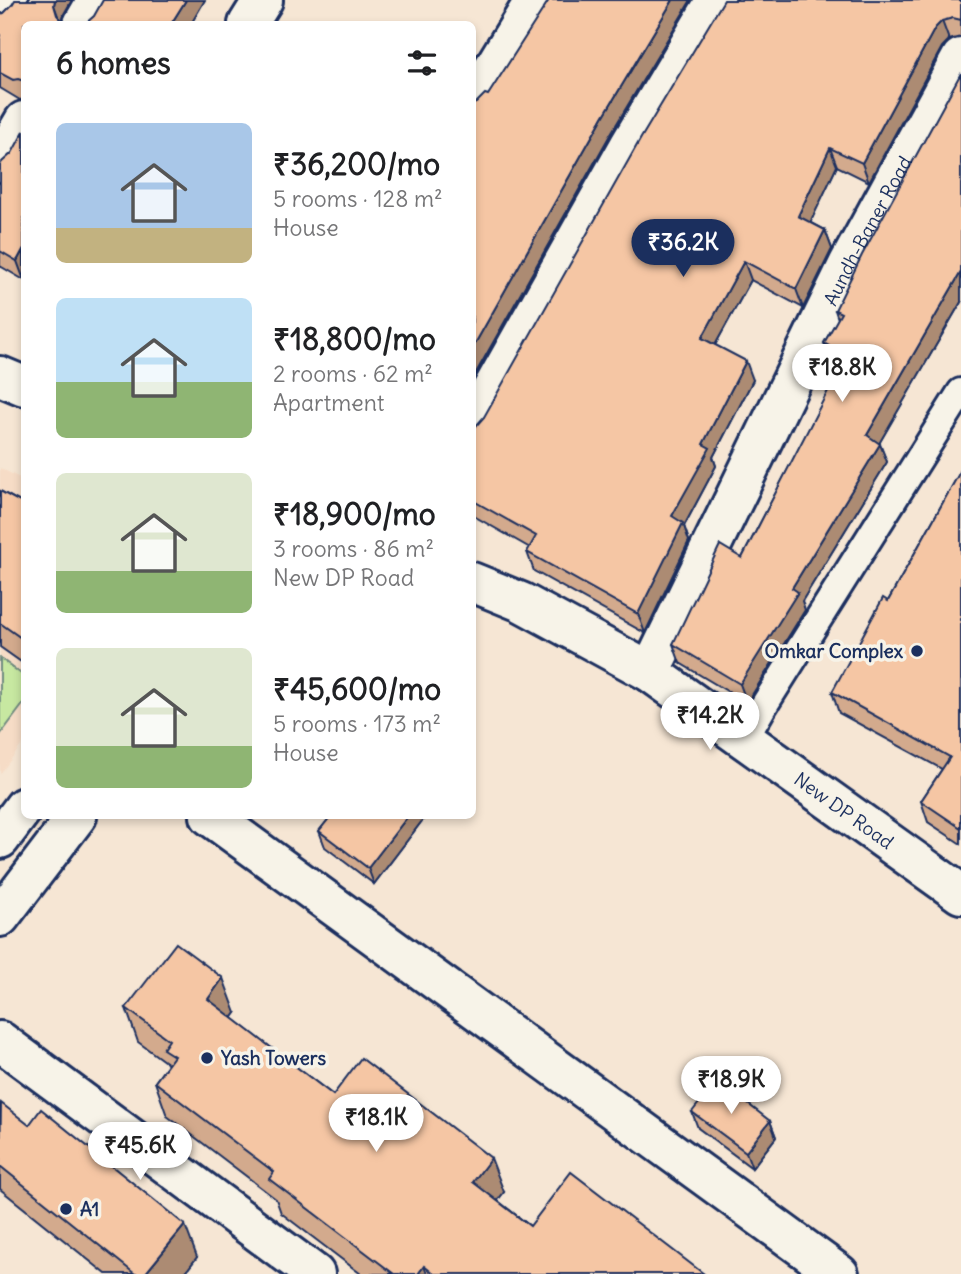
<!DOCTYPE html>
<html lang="en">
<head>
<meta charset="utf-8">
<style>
	:root { --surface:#fff; --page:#f6f6f6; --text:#202124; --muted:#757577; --accent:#1b2f5e }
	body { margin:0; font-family:Delius,sans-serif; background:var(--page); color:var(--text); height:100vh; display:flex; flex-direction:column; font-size:26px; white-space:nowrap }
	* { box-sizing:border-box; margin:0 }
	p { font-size:23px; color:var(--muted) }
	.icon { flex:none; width:38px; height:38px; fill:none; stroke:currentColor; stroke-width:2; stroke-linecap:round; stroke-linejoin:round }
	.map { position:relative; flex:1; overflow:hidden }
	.panel { position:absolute; left:21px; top:21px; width:455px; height:798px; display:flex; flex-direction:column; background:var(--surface); border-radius:10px; box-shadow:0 4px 10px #0003 }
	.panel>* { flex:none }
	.price { position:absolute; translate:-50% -60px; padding:0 16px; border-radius:24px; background:#fff; color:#222; font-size:23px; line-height:46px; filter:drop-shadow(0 2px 4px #0008) }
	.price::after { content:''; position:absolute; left:50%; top:42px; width:21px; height:16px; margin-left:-10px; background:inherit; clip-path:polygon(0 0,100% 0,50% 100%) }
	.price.current { background:var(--accent); color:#fff }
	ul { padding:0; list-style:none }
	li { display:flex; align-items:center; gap:21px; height:175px; padding:0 35px }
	li span { display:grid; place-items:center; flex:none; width:196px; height:140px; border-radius:10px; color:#555 }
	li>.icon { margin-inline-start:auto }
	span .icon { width:84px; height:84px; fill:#fffc; stroke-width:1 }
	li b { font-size:30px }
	h2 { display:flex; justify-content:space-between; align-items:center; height:84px; padding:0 35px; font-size:30px }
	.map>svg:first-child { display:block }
	.built { fill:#f6dcc6 }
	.green { fill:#c7e8a1; stroke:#718c80; stroke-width:2 }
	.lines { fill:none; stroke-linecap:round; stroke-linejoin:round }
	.lane-casing { stroke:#1b2f5e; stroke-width:32 }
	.street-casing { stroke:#1b2f5e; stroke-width:44 }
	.secondary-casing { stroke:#1b2f5e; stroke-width:44 }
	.lane { stroke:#f7f3e8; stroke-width:26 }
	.street { stroke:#f7f3e8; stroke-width:38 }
	.secondary { stroke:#f7f3e8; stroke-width:38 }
	.wall { fill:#d3aa8d; stroke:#1b2f5e; stroke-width:2 }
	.shaded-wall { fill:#ac8b73; stroke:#1b2f5e; stroke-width:2 }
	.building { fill:#f5c6a4; stroke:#1b2f5e; stroke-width:2 }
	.poi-dot { fill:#1b2f5e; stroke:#f7f3e8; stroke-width:2.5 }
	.labels { text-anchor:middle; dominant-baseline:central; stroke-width:7; stroke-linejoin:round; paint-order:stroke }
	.street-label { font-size:19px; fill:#1b2f5e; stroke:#f7f3e8 }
	.poi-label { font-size:19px; font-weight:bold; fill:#1b2f5e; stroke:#f7f3e8; text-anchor:start }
</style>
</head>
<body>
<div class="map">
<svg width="961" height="1274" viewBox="0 0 961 1274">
	<rect width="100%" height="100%" fill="#f6e6d4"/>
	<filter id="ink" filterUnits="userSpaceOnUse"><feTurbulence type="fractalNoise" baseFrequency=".0143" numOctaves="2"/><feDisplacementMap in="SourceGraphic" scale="14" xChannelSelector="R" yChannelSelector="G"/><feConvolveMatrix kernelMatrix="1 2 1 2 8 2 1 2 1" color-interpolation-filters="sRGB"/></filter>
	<g filter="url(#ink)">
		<polygon class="built" points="0,468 24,480 24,742 0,774"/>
		<polygon class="green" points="0,658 24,676 24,703 0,735"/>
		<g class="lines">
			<g class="lane-casing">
				<polyline id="lane" points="744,740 763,707 961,392"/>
			</g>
			<g class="street-casing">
				<g id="street">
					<polyline points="0,14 8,0"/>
					<polyline points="83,24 97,0"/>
					<polyline points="248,24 263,0"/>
					<polyline points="472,103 535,0"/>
					<polyline points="0,162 24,121"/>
					<polyline points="472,425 629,146 716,0"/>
					<path id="s1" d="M 650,672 L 849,263 L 961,58"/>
					<polyline points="210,816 839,1274"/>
					<polyline points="0,1041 315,1274"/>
				</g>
			</g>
			<g class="secondary-casing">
				<g id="secondary">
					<polyline points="0,376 24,386"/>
					<path id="s2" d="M 472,582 L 521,602 L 650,672 L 961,894"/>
					<polyline points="0,839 24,807"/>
					<polyline points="0,917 77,816"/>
				</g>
			</g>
			<use href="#lane" class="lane"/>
			<use href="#street" class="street"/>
			<use href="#secondary" class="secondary"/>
		</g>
		<g class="wall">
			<polygon points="961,0 961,37 949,40 942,47 869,182 837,166 810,222 825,230 832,249 803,308 751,280 715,345 753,380 713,457 716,466 684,526 689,541 645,633 534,571 527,552 530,548 472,515 472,426 476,426"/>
			<polygon points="12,5 64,14 62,21 24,24 24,99 20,100 0,88 0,14 4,13"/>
			<polygon points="12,153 24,280 0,266 0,165"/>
			<polygon points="961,302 879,443 887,462 802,601 805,610 747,703 680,663 673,644 742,558 841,367 831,362 824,343 838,319 835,310"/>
			<polygon points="961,470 961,844 928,822 921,801 942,769 839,713 832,692 888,601"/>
			<polygon points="0,491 24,504 24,664 0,647"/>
			<polygon points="331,816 425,816 425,817 374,884 325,847 319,831"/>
			<polygon points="126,1008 236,1013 232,1018 333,1095 504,1192 497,1200 530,1226 704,1274 361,1274 281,1213 276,1199 167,1116 155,1082 168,1064 138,1042"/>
			<polygon points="0,1104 197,1257 184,1274 106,1274 0,1189"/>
			<polygon points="692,1112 770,1121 776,1137 752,1168 698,1128"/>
		</g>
		<g class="shaded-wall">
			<polygon points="55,0 72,0 64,14 61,24 54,5"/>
			<polygon points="186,0 205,0 191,24 171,24"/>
			<polygon points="673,0 691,0 610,135 472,380 472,349 603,117"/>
			<polygon points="942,21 949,40 942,47 869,182 862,163 935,28"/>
			<polygon points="830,148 837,166 805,234 798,216"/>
			<polygon points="825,230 832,249 803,308 796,289"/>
			<polygon points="24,248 24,280 17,261"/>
			<polygon points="744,261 751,280 709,356 702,338"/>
			<polygon points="961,272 961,302 873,454 867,435"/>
			<polygon points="746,361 753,380 713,457 716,466 684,526 689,541 645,633 638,614 672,516 703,444"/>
			<polygon points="880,444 887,462 802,601 805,610 747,703 740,684 792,588"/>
			<polygon points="408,816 425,816 425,817 374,884 368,868"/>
			<polygon points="223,978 236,1013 221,1033 208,999"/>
			<polygon points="770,1121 776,1137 752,1168 746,1152"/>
			<polygon points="491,1158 504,1192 486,1216 473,1182"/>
			<polygon points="185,1225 197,1257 184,1274 145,1274"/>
			<polygon points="424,1266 427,1274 418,1274"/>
		</g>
		<g class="building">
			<polygon points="15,0 55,0 54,5 57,15 64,23 71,24 24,24 24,81 18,79 13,80 0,73 0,14 4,13 12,5"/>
			<polygon points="103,0 186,0 171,24 81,24 86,23 94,16"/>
			<polygon points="549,0 673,0 603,117 472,349 472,104 476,103 485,94 488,95"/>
			<polygon points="724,0 961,0 961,20 953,18 942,21 935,28 862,163 830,148 798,216 825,230 796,289 744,261 702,338 746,361 703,444 710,448 672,516 683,523 638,614 527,552 536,536 472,500 472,426 476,426 484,417 641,138"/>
			<polygon points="961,73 961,272 867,435 880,444 792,588 798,592 740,684 673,644 720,545 742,558 846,356 824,343 841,313 835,310 862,255"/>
			<polygon points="24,131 24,248 17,261 0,251 0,165 2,162 12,153"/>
			<polygon points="961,470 961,828 921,801 950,757 832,692 883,598 888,601"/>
			<polygon points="0,491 24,504 24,640 0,623"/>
			<polygon points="331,816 408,816 368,868 319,831"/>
			<polygon points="176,943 223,978 208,999 333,1095 361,1058 491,1158 473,1182 530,1226 571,1172 704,1274 434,1274 424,1266 418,1274 394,1274 269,1179 274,1172 155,1082 174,1056 163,1049 169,1040 126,1008"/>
			<polygon points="717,1080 770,1121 746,1152 692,1112"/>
			<polygon points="1,1103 29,1125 41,1109 185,1225 145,1274 135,1274 0,1166"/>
		</g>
	</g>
	<g class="poi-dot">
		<circle cx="917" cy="651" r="7"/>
		<circle cx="207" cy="1058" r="7"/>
		<circle cx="66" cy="1209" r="7"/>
	</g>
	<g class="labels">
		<g class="street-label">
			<text stroke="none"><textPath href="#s1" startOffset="492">Aundh-Baner Road</textPath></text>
			<text stroke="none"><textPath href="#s2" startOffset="438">New DP Road</textPath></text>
		</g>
		<g class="poi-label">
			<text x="903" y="651" text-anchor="end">Omkar Complex</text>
			<text x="221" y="1058">Yash Towers</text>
			<text x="80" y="1209">A1</text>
		</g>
	</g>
</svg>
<b class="price current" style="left:683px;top:279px">₹36.2K</b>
<b class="price" style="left:842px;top:404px">₹18.8K</b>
<b class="price" style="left:710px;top:752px">₹14.2K</b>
<b class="price" style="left:731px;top:1116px">₹18.9K</b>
<b class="price" style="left:376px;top:1154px">₹18.1K</b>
<b class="price" style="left:140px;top:1182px">₹45.6K</b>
<section class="panel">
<h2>6 homes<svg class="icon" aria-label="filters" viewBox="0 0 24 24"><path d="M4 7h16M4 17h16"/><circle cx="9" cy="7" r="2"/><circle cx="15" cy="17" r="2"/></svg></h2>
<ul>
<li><span style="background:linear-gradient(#a9c7e8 75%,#c2b280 0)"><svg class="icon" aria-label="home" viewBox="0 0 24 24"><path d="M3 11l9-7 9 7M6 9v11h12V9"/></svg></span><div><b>₹36,200/mo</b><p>5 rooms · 128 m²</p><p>House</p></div></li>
<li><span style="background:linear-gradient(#bfe0f5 60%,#8fb573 0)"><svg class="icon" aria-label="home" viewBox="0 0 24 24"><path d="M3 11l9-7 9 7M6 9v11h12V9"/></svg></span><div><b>₹18,800/mo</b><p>2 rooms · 62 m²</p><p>Apartment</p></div></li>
<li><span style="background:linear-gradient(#dfe7d0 70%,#8fb573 0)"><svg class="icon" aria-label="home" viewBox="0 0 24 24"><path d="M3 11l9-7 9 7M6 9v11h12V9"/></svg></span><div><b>₹18,900/mo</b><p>3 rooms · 86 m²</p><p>New DP Road</p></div></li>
<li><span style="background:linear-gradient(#dfe7d0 70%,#8fb573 0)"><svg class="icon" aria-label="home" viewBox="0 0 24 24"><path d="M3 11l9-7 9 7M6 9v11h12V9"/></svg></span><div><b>₹45,600/mo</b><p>5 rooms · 173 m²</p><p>House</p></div></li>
</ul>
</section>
</div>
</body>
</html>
